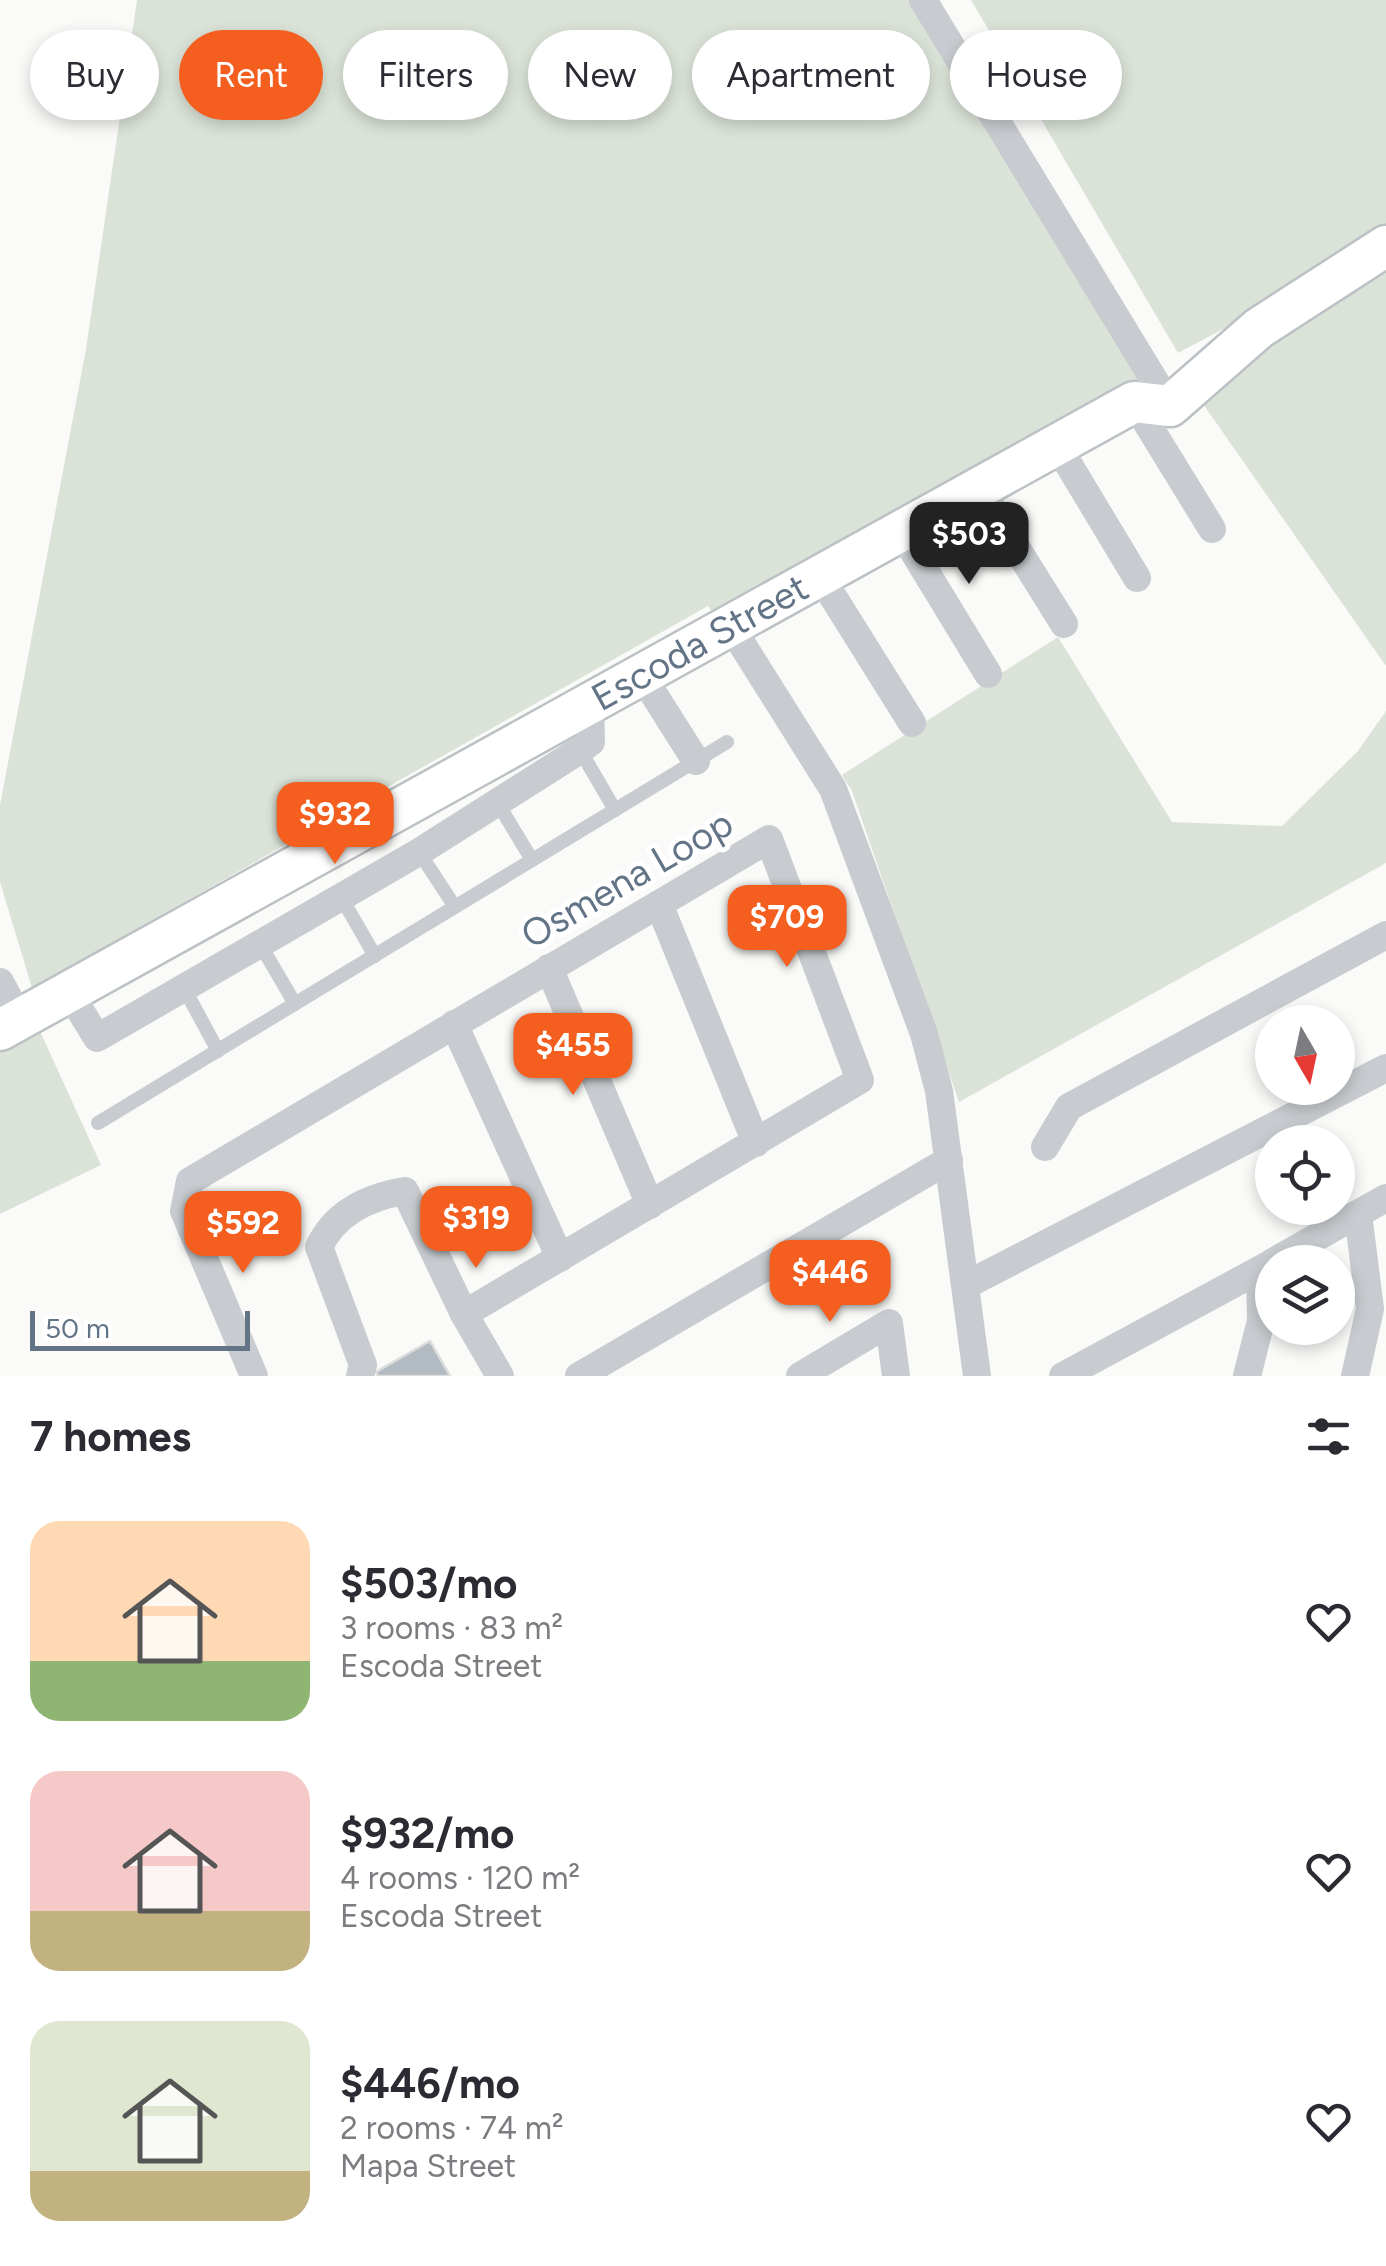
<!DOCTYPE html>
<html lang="en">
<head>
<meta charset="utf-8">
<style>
	:root { --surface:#fff; --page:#f7f7f7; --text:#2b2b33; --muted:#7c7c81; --accent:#f45e1e }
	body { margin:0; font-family:Figtree,sans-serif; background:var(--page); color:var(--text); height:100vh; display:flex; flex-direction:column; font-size:38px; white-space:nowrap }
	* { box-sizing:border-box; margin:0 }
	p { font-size:32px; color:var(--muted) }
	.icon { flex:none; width:55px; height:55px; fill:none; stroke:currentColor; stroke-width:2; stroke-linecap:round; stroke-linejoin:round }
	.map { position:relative; height:1376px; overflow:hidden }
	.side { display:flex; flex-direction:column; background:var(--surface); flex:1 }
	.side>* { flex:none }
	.hud { position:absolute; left:30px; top:30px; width:1328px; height:90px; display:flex; gap:20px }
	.needle { width:65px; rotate:171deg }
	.controls { position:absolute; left:1255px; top:1005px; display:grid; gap:20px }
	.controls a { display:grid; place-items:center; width:100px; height:100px; border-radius:50%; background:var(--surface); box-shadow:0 5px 15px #0003; font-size:50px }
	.scale { position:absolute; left:30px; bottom:25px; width:220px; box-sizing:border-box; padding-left:10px; border:5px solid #627486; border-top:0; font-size:28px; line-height:35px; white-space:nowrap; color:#627486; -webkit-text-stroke:8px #fff; paint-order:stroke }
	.price { position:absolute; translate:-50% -85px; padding:0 22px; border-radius:20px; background:var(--accent); color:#fff; font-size:32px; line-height:65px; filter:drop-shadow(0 2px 5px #0008) }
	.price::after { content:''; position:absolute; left:50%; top:60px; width:30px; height:22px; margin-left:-15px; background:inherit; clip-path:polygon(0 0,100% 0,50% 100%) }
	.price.selected { background:#222; color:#fff }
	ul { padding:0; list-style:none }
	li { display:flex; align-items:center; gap:30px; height:250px; padding:0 30px }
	li span { display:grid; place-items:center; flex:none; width:280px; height:200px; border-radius:30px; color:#555 }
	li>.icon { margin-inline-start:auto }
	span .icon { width:120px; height:120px; fill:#fffc; stroke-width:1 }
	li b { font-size:42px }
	h2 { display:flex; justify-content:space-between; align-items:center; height:120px; padding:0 30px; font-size:42px }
	.tag { padding:0 35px; border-radius:45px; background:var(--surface); box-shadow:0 5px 15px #0003; font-size:35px; line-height:90px }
	.tag.selected { background:var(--accent); color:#fff }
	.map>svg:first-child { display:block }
	.green { fill:#dbe3d8 }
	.building { fill:#b2bac2; stroke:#dcdcda; stroke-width:2.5 }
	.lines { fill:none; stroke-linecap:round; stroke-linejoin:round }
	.secondary-casing { stroke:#bcc1c6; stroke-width:45 }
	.lane { stroke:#c8ccd0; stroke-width:14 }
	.street { stroke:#c8ccd0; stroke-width:28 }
	.secondary { stroke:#fff; stroke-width:40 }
	.labels { text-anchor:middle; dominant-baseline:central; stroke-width:10; stroke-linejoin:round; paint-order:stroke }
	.street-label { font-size:38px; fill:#627486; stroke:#fff }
</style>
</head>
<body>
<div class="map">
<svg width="1386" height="1376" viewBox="0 0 1386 1376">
	<rect width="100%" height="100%" fill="#fafaf8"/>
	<g class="green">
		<polygon points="137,0 924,0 1156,372 713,613 708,606 32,988 0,882 0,805 86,349"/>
		<polygon points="971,0 1386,0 1386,226 1259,310 1178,353"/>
		<polygon points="1386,268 1386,666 1194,391"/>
		<polygon points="1058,637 1172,822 1282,826 1358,751 1386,711 1386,863 959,1102 852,791 842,775"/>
		<polygon points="39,1029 101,1165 0,1214 0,1052"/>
	</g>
	<polygon class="building" points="430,1341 450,1376 378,1376 376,1372"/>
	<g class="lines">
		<g class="secondary-casing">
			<g id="secondary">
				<path id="s1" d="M 0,1030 L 1134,402 L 1170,406 L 1259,328 L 1386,246"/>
			</g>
		</g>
		<g class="lane">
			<polyline points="580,750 615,810"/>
			<polyline points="497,802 532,860"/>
			<polyline points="419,852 455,907"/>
			<polyline points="341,897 375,956"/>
			<polyline points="260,944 295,1004"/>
			<polyline points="184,988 218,1051"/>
			<polyline points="98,1123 727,742"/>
		</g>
		<g class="street">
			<polyline points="923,0 1170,406"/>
			<polyline points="1134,402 1212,529"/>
			<polyline points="1057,445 1137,578"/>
			<polyline points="979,488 1064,624"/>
			<polyline points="901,531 988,674"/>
			<polyline points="820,576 912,723"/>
			<polyline points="730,625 833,789 924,1034 939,1091 977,1376"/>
			<polyline points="641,674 696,761"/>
			<polyline points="659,904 756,1143"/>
			<polyline points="549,968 650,1205"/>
			<polyline points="0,982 20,1019"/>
			<polyline points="69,992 97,1038 419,852 580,750 591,742 590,701"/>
			<polyline points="454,1024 560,1258"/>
			<polyline points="1045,1147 1069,1107 1386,935"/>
			<polyline points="1273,1262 1386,1198"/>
			<polyline points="966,1285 1386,1068"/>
			<polyline points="254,1376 184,1211 190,1181 769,839 860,1080 464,1314"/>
			<path d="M 360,1376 L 363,1365 L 319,1247 C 335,1213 368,1197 405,1191 L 464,1314 L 500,1376"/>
			<polyline points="579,1376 949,1160"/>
			<polyline points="800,1376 889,1323 896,1376"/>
			<polyline points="1063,1376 1272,1263"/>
			<polyline points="1247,1376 1261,1321 1260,1270"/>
			<polyline points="1355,1376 1370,1309 1358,1214"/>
		</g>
		<use href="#secondary" class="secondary"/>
	</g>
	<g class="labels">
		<g class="street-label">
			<text stroke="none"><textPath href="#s1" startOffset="800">Escoda Street</textPath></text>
			<text transform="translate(627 879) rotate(-30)">Osmena Loop</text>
		</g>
	</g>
</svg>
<div class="controls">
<a><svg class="needle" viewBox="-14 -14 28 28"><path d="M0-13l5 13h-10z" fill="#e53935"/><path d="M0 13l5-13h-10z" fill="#7c7c81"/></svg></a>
<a><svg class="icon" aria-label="locate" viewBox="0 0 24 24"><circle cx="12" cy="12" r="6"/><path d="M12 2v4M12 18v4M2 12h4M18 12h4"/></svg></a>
<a><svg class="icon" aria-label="layers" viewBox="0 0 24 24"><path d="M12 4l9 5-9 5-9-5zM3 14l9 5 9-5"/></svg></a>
</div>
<div class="scale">50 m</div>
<b class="price selected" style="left:969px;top:587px">$503</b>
<b class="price" style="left:335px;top:867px">$932</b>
<b class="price" style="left:787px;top:970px">$709</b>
<b class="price" style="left:573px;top:1098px">$455</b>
<b class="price" style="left:476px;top:1271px">$319</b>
<b class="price" style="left:243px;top:1276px">$592</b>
<b class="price" style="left:830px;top:1325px">$446</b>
<div class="hud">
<a class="tag">Buy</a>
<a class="tag selected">Rent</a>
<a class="tag">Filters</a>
<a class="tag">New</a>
<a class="tag">Apartment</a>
<a class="tag">House</a>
</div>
</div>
<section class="side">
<h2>7 homes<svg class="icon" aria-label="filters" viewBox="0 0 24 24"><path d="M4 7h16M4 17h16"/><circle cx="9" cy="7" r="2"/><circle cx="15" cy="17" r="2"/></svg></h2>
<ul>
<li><span style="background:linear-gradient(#ffd9b3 70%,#8fb573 0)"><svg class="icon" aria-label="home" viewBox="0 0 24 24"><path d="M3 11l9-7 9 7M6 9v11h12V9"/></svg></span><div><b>$503/mo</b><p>3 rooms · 83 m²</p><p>Escoda Street</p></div><svg class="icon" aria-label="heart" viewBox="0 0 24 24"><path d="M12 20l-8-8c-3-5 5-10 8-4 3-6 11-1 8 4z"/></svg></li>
<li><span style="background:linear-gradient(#f6c9c9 70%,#c2b280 0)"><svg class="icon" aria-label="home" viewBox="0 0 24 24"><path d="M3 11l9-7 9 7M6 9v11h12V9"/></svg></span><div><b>$932/mo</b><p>4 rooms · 120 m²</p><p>Escoda Street</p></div><svg class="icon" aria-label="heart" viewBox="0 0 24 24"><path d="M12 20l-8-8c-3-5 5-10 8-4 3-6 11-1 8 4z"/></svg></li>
<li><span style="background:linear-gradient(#dfe7d0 75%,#c2b280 0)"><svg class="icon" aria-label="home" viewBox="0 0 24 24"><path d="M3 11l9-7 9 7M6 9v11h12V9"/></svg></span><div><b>$446/mo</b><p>2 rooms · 74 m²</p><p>Mapa Street</p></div><svg class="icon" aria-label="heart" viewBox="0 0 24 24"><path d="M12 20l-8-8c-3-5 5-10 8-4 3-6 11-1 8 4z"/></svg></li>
</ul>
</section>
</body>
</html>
